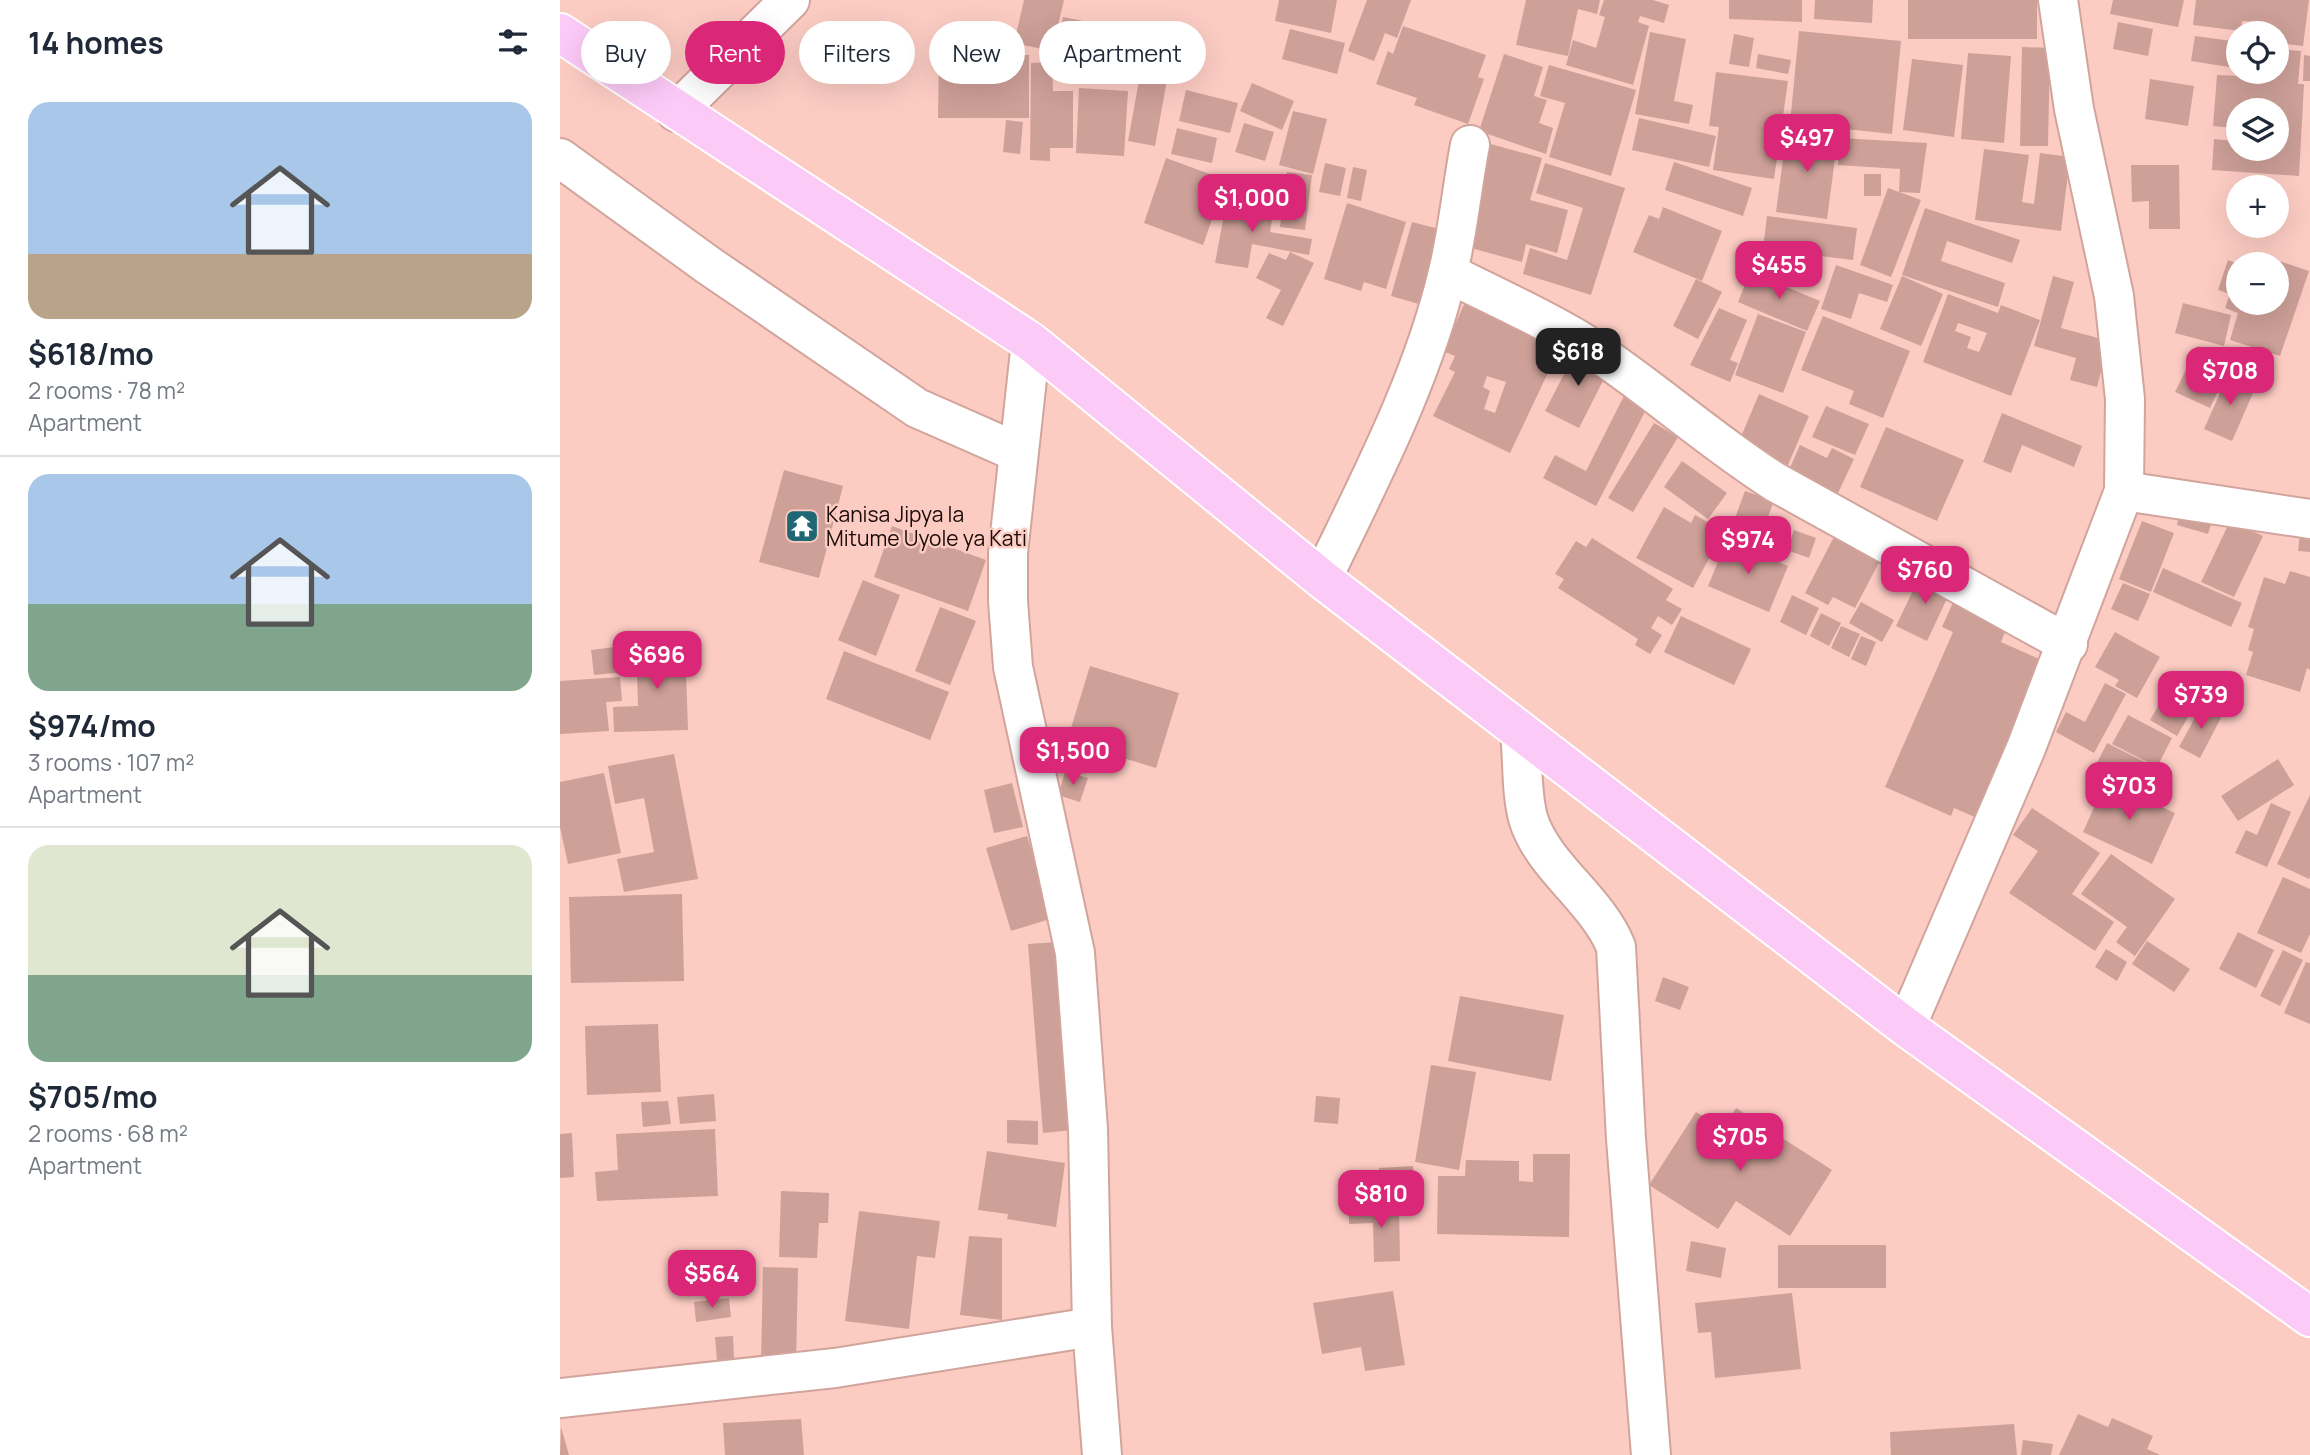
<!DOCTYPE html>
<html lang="en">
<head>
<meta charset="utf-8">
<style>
	:root { --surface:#fff; --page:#f6f6f7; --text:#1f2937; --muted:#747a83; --line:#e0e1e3; --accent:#db2777 }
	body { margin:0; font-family:Manrope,sans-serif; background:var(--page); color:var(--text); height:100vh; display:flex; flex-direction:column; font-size:26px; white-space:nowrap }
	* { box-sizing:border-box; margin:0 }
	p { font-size:23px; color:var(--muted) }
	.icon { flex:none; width:38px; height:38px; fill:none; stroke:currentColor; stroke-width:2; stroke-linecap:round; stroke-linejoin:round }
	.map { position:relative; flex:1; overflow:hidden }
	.side { display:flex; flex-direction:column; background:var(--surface); width:560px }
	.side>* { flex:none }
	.hud { position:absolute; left:21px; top:21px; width:665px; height:63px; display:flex; gap:14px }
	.controls { position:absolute; left:1666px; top:21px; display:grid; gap:14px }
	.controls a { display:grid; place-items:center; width:63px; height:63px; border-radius:50%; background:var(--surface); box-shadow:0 7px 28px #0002; font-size:35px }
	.price { position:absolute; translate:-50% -60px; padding:0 16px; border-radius:14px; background:var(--accent); color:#fff; font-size:23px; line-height:46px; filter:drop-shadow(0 2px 4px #0008) }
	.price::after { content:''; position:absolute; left:50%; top:42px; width:21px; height:16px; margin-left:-10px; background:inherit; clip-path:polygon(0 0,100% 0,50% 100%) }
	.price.current { background:#222; color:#fff }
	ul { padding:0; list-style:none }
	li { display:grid; align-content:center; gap:14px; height:371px; padding:0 28px }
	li+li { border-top:2px solid var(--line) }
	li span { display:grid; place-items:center; height:217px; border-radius:21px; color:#555 }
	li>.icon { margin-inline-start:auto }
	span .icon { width:126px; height:126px; fill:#fffc; stroke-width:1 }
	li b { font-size:30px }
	h2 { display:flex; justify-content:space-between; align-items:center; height:84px; padding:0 28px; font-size:30px }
	.tag { padding:0 24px; border-radius:32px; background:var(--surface); box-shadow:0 7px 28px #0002; font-size:24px; line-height:63px }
	.tag.current { background:var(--accent); color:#fff }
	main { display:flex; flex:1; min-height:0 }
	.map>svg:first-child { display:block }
	.building { fill:#cda098; fill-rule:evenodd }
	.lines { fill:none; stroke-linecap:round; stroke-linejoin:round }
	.minor-casing { stroke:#d1a49c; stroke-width:42 }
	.trunk-casing { stroke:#fff; stroke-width:42 }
	.minor { stroke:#fff; stroke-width:38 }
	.trunk { stroke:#fccaf7; stroke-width:38 }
	.labels { text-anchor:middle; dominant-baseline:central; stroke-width:5; stroke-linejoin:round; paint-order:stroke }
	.poi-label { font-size:21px; fill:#190a08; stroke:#fcccc3; text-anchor:start }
</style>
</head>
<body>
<main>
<section class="side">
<h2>14 homes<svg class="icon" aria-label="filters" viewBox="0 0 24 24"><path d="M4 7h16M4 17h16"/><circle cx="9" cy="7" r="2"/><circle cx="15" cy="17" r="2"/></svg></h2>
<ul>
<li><span style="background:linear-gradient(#a9c7e8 70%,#b9a48a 0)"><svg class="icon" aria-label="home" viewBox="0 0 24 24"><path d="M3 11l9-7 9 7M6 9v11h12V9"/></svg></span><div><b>$618/mo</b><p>2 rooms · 78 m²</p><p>Apartment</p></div></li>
<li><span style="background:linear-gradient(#a9c7e8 60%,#7fa58c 0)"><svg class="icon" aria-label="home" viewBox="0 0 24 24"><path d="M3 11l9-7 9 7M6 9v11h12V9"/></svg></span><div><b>$974/mo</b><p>3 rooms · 107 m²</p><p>Apartment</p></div></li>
<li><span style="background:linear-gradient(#dfe7d0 60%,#7fa58c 0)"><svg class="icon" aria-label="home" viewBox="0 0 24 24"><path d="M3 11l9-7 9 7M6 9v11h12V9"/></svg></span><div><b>$705/mo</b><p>2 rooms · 68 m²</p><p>Apartment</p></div></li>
</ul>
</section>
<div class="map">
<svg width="1750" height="1455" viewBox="0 0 1750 1455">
	<rect width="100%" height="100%" fill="#fcccc3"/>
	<g class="building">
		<polygon points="464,0 504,0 492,51 454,43"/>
		<polygon points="719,0 777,0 771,33 715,21"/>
		<polygon points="807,0 851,0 837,38 825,33 814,61 788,51"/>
		<polygon points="966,0 1040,0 1037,14 1018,9 1008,56 956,45"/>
		<polygon points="1044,0 1093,0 1109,5 1104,23 1080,16 1078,22 1089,26 1073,85 1006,65 1013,40 1036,48 1045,17 1039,15"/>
		<polygon points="1169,0 1242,0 1242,22 1169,19"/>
		<polygon points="1255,0 1313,0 1312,23 1254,19"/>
		<rect x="1348" y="0" width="129" height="39"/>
		<polygon points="1553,0 1624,0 1618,27 1550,14"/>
		<polygon points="1636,0 1749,0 1743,46 1717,43 1717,33 1698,33 1700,22 1682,21 1681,31 1633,25"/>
		<polygon points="503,17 573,31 563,80 493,66"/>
		<polygon points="1558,22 1593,29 1588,56 1553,49"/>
		<polygon points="843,26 926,55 918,77 924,79 908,124 854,105 857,98 816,84 828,51 833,54"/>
		<polygon points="730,29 785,43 777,74 722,59"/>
		<polygon points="1239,31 1341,41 1332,134 1230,123"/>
		<polygon points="1090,32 1126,39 1114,101 1133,105 1129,124 1075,114"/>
		<polygon points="1174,34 1194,38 1189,67 1169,64"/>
		<polygon points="1635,36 1672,41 1669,67 1631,61"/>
		<polygon points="586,42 613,47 595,146 568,141"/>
		<polygon points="1462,47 1490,48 1488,146 1460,146"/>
		<path d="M 1717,49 L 1741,51 L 1738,84 L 1744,84 L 1739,176 L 1652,170 L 1654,139 L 1673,141 L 1674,128 L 1653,126 L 1657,75 L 1679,76 L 1679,72 L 1717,72 ZM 1678,110 L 1717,110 L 1717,149 L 1678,149 Z"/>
		<polygon points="1408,53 1451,56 1444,143 1401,139"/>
		<polygon points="379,54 469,55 469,118 378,118"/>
		<polygon points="944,54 983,67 974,96 987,100 979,123 993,128 986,154 919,131"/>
		<polygon points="1198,54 1231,60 1228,74 1196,68"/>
		<polygon points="1744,55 1750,56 1750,81 1743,81"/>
		<polygon points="1352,59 1403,65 1394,137 1343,130"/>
		<polygon points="492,62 493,91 513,91 513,148 490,148 490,161 470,160 471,63"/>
		<polygon points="989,65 1076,90 1051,176 989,157 1005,103 980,96"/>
		<polygon points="1156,72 1228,81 1214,179 1153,170 1159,127 1149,126"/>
		<polygon points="1590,79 1634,86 1628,126 1585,119"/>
		<polygon points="692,83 734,101 722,130 680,111"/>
		<polygon points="519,88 568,91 564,156 516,153"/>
		<polygon points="626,90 678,103 670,133 619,121"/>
		<polygon points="733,111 767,119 753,174 719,165"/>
		<polygon points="1079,118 1156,136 1149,167 1072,150"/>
		<polygon points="446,120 463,122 460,154 443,152"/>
		<polygon points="684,123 714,132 705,161 675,152"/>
		<polygon points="617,128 657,138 652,163 611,154"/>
		<polygon points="1227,129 1278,136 1267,219 1216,212"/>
		<polygon points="1280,138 1367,143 1360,193 1339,192 1340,169 1278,165"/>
		<polygon points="927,143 982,158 970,200 1008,210 997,253 966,244 962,262 900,245"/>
		<polygon points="1424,149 1469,155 1462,202 1474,204 1480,153 1510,157 1501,231 1415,220"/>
		<polygon points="606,158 666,180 643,245 584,223"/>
		<polygon points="1114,162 1192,188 1183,216 1105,190"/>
		<polygon points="765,163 786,168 780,196 759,192"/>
		<polygon points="985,163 1065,188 1031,295 963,274 970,248 1007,260 1023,208 976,193"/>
		<polygon points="1571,165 1619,165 1620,229 1589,229 1589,201 1572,202"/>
		<polygon points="793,167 807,170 801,201 787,198"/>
		<polygon points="727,172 752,175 745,230 720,227"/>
		<rect x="1304" y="174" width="17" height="22"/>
		<polygon points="1328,188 1361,200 1331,277 1300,265"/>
		<polygon points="667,199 714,208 710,232 752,239 749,255 692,244 688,268 655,263"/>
		<polygon points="787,203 846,222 826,289 804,282 801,291 764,279"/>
		<polygon points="1103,207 1162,231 1142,281 1073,252 1089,215 1099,219"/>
		<polygon points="1365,208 1460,240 1452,263 1387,241 1381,261 1445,283 1438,307 1342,275"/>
		<polygon points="1207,216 1297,228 1293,260 1203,249"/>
		<polygon points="852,222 887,231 866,306 831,296"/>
		<polygon points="730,252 754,263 723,326 706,318 721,290 696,278 709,253 726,260"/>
		<polygon points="1668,260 1678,264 1678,303 1717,303 1716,260 1749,271 1720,356 1670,340 1678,313 1665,308 1670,294 1658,290"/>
		<polygon points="1276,265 1333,285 1327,302 1299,293 1291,319 1261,309"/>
		<polygon points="1190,272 1260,301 1247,331 1178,302"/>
		<polygon points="1342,276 1383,294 1361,346 1320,329"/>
		<polygon points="1493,276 1514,282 1501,328 1549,341 1537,387 1510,380 1516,358 1474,346"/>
		<polygon points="1136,279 1162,292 1138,339 1113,326"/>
		<path d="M 1388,294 L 1438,313 L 1441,305 L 1480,320 L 1451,396 L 1363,362 ZM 1398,323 L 1427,333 L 1419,352 L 1407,348 L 1411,337 L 1395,331 Z"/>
		<path d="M 907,298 L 1002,343 L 950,453 L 873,416 L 895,372 L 889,369 L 895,356 L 883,351 ZM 927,376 L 946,382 L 935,413 L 924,409 L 930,391 L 923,387 Z"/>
		<polygon points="1623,303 1671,315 1664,346 1615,333"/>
		<polygon points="1159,308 1187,320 1170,360 1178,363 1170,382 1130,365"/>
		<polygon points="1198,314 1246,332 1223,393 1175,375"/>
		<polygon points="1263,316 1350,351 1323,418 1289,404 1294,391 1241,370"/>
		<polygon points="1638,346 1672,362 1650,408 1615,392"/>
		<polygon points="1017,349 1051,365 1019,428 985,411"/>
		<polygon points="1669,373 1696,386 1672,441 1644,429"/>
		<polygon points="1067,390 1090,402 1036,506 983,478 995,455 1026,471"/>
		<polygon points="1199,394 1249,416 1228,465 1178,444"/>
		<polygon points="1266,406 1309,424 1295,455 1252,437"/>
		<polygon points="1442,413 1522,446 1514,467 1462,445 1451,473 1423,462"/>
		<polygon points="1094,423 1118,437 1073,512 1048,498"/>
		<polygon points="1326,427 1404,460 1377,521 1300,487"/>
		<polygon points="1240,445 1267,458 1272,448 1294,459 1278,493 1229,470"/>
		<polygon points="1122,461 1167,493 1148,519 1104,487"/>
		<polygon points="224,470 283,486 259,578 199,562"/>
		<polygon points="1185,491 1214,501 1196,548 1168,537"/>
		<polygon points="1623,502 1655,512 1648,534 1617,525"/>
		<polygon points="1104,507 1131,523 1135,515 1164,531 1133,588 1076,558"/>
		<polygon points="1582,521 1614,533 1591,592 1559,579"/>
		<polygon points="1670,521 1703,536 1674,597 1641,582"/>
		<polygon points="1741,523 1750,524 1750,552 1738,551"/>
		<polygon points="332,526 426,560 408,611 314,577"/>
		<polygon points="1234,530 1256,538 1249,558 1227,550"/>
		<polygon points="1277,531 1323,555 1295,608 1273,597 1268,605 1245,593"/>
		<polygon points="1032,538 1113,589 1106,600 1122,609 1112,625 1098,616 1091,628 1102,635 1090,654 1075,645 1078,639 998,588 1004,579 995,574 1016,541 1026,547"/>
		<polygon points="1167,540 1228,566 1209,612 1148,586"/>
		<polygon points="1603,568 1682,603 1671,627 1593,592"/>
		<polygon points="1730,571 1750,577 1750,670 1747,668 1740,692 1686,675 1693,652 1688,650 1694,629 1688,627 1704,577 1725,584"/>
		<polygon points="1362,572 1393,586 1367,641 1336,626"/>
		<polygon points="303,580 340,595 316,656 278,640"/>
		<polygon points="1563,583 1590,594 1578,621 1551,609"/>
		<polygon points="1232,595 1259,608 1246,635 1220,622"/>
		<polygon points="1395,598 1449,622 1441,642 1486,662 1417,818 1394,808 1391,816 1325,787 1393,632 1382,627"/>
		<polygon points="1301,602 1334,620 1322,642 1289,623"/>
		<polygon points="380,607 416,621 390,685 355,671"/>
		<polygon points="1261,613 1281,623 1269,646 1250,636"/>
		<polygon points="1121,616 1191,649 1174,685 1104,652"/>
		<polygon points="1281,626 1300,634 1289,657 1271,648"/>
		<polygon points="1555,632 1600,657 1577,698 1555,686 1559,680 1535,667"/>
		<polygon points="1301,636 1316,642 1306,666 1291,659"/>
		<polygon points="125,642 128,730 54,732 53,707 78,706 76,644"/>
		<polygon points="70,645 73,671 34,675 31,650"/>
		<polygon points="284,651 389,692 370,740 266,699"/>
		<polygon points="530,666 619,693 596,768 507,741"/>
		<polygon points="60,677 62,701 46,702 49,731 0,734 0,681"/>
		<polygon points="1612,682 1639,698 1617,736 1590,720"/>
		<polygon points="1545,683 1566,694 1534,753 1496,732 1506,712 1525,722"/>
		<polygon points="1643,703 1663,714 1640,758 1619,747"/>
		<polygon points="1568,715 1612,738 1597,767 1552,744"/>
		<polygon points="1547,743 1591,765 1579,788 1536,765"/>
		<polygon points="114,754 138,879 64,892 57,859 94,852 84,798 55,804 48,766"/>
		<polygon points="1718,759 1734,785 1678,821 1661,796"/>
		<polygon points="505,772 528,778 520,802 498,795"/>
		<polygon points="44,773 61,853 8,864 0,827 0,782"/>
		<polygon points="1546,781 1615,813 1592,864 1523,832"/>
		<polygon points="452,783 463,827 434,833 424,790"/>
		<polygon points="1750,795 1750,876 1749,879 1717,864"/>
		<polygon points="1711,803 1731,812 1707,867 1675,853 1686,830 1697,835"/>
		<polygon points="1472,808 1540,853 1512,894 1554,922 1535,951 1449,893 1478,851 1453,835"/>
		<polygon points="467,836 493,918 451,931 426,848"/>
		<polygon points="1551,854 1615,899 1575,956 1556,942 1567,927 1521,894"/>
		<polygon points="1723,877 1750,889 1750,934 1741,953 1697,933"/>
		<polygon points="122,894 124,981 11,983 9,897"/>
		<polygon points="1678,932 1714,950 1696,988 1659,969"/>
		<polygon points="1587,941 1630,969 1614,992 1572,964"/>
		<polygon points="498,942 513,1130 483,1133 468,944"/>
		<polygon points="1546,949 1567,962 1557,981 1535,967"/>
		<polygon points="1723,950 1743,960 1720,1006 1700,996"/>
		<polygon points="1746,962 1750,963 1750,1024 1724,1013"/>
		<polygon points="1103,977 1129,987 1120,1010 1095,1001"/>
		<polygon points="900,996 1004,1015 991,1081 888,1061"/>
		<polygon points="98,1024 101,1092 27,1095 25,1026"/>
		<polygon points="871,1065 916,1072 899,1170 855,1162"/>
		<polygon points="154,1094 156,1121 120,1124 117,1097"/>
		<polygon points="756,1096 780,1098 778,1124 754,1122"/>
		<polygon points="108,1101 111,1124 83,1127 81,1102"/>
		<polygon points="1176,1108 1272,1170 1230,1236 1176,1201 1158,1229 1089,1185 1136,1112 1163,1128"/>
		<polygon points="447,1120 478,1121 478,1145 447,1143"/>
		<polygon points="155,1129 158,1196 37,1201 35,1172 58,1170 56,1134"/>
		<polygon points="12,1133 14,1177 0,1178 0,1134"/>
		<polygon points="427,1151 505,1163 496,1227 447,1219 448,1214 418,1210"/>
		<polygon points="973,1154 1010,1154 1009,1237 877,1234 878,1176 905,1176 906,1160 959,1161 959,1181 973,1182"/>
		<polygon points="853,1166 855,1201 821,1203 819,1168"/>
		<polygon points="221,1191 269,1193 268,1223 259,1223 257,1258 219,1257"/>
		<polygon points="839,1206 840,1261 814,1262 813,1223 789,1224 789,1207"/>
		<polygon points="299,1211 380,1221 375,1258 357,1256 349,1329 285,1321"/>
		<polygon points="409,1236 442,1238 442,1320 400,1315"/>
		<polygon points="1131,1241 1166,1248 1161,1278 1126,1271"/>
		<rect x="1218" y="1245" width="108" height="43"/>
		<polygon points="203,1267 238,1268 236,1363 201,1363"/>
		<polygon points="833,1291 845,1365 805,1371 801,1347 762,1354 753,1303"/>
		<polygon points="1232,1293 1241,1369 1155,1378 1151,1332 1138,1333 1135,1303"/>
		<polygon points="169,1298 171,1317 136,1322 134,1302"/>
		<polygon points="173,1336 174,1359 157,1360 155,1337"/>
		<polygon points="1518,1414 1548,1427 1552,1418 1593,1436 1587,1449 1600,1455 1499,1455"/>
		<polygon points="241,1419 244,1455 165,1455 163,1423"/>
		<polygon points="1454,1424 1457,1455 1331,1455 1330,1432"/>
		<polygon points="1,1427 9,1455 0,1455"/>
		<polygon points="1463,1440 1493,1444 1491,1455 1461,1455"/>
	</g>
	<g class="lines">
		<g class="minor-casing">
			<g id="minor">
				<polyline points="116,112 230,0"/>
				<polyline points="0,158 148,265 357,408 457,452"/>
				<path d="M 888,273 C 933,296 982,317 1025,344 C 1091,387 1149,440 1215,482 L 1508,644"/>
				<polyline points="471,342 448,553 448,601 453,667 515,953 528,1129 532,1327 542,1455"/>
				<polyline points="1564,491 1750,519"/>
				<path d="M 762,579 C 809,481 863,379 888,272 C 898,231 902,187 910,145"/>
				<path d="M 960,732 C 963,759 961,792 968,818 C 982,866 1037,899 1056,947 L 1066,1139 L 1091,1455"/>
				<polyline points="1346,1027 1466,748 1564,491 1565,399 1554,296 1514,109 1498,0"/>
				<polyline points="0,1398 275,1368 532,1327"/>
			</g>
		</g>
		<g class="trunk-casing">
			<polyline id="trunk" points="0,33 471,342 762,579 1346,1027 1750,1317"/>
		</g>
		<use href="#minor" class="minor"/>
		<use href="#trunk" class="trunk"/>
	</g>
	<defs>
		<g id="temple-square" transform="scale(1.75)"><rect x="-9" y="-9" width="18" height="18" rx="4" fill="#1e6773" stroke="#fcccc3"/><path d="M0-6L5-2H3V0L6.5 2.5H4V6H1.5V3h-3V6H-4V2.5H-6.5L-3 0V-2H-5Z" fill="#fff"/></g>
	</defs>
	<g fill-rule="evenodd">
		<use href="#temple-square" x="242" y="526"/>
	</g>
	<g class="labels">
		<g class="poi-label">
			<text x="266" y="514">Kanisa Jipya la<tspan x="266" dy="24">Mitume Uyole ya Kati</tspan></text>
		</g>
	</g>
</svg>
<div class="controls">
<a><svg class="icon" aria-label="locate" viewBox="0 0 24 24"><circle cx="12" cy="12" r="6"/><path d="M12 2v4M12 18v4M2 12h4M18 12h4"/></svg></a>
<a><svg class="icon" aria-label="layers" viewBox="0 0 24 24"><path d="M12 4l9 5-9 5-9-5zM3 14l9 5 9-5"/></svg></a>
<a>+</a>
<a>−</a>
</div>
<b class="price" style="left:1247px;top:174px">$497</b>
<b class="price" style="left:692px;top:234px">$1,000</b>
<b class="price" style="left:1219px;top:301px">$455</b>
<b class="price current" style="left:1018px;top:388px">$618</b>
<b class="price" style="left:1670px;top:407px">$708</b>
<b class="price" style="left:1188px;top:576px">$974</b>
<b class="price" style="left:1365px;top:606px">$760</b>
<b class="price" style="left:97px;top:691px">$696</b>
<b class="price" style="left:1641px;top:731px">$739</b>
<b class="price" style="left:513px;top:787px">$1,500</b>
<b class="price" style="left:1569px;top:822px">$703</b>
<b class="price" style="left:1180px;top:1173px">$705</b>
<b class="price" style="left:821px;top:1230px">$810</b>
<b class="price" style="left:152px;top:1310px">$564</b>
<div class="hud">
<a class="tag">Buy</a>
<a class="tag current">Rent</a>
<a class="tag">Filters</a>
<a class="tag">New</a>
<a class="tag">Apartment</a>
</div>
</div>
</main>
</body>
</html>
